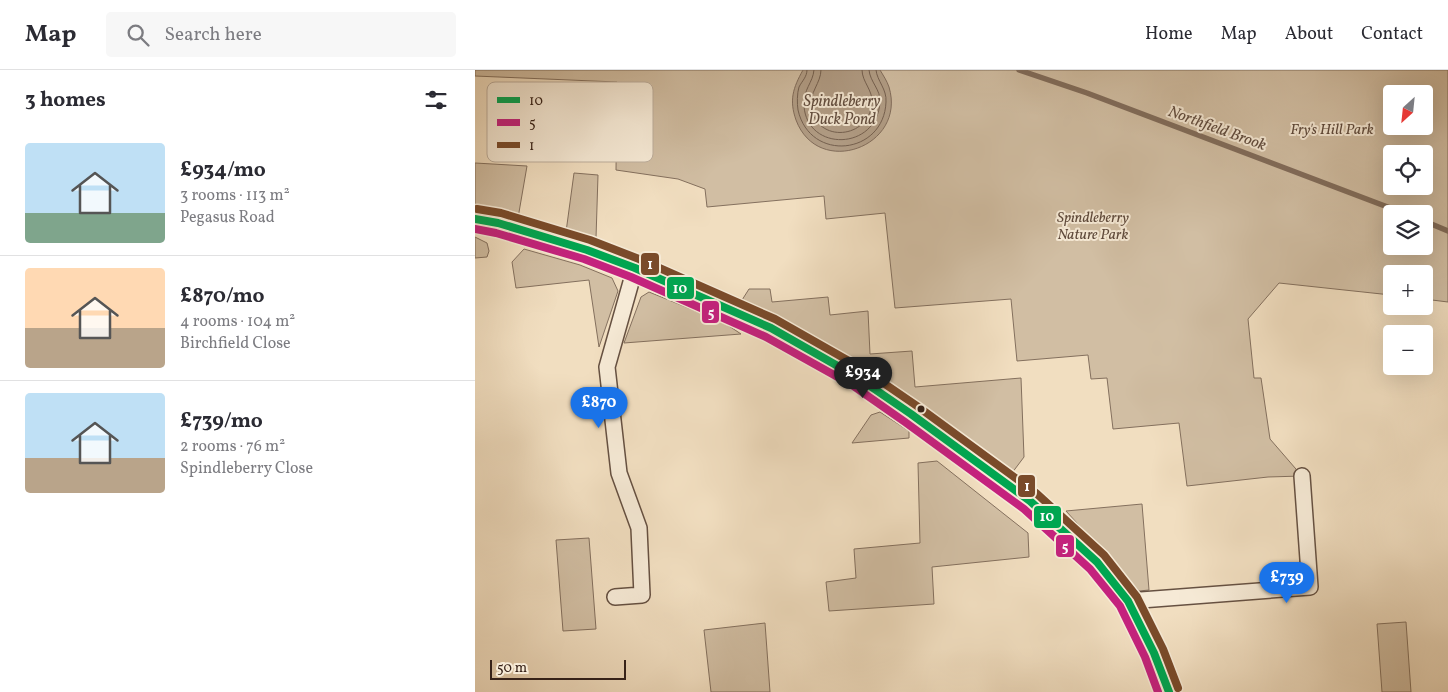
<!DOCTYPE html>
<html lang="en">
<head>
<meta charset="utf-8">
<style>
	:root { --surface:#fff; --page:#f7f7f7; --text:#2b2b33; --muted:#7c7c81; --line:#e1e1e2; --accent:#1a73e8 }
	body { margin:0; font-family:Vollkorn,serif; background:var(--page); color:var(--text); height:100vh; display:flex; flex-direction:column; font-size:19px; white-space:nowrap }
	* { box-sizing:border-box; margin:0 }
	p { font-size:16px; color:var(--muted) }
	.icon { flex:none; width:28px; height:28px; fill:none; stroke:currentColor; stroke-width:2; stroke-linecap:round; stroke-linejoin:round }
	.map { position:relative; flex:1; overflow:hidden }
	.panel { display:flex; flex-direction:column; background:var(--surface); width:475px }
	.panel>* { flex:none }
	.needle { width:32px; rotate:207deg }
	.tools { position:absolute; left:908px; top:15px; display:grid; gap:10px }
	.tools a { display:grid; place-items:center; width:50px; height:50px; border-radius:5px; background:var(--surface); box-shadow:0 5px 20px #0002; font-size:25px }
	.scale { position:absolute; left:15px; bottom:12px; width:136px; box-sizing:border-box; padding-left:5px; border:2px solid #372218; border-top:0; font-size:14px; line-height:18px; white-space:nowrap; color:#372218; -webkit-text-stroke:4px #f6ead6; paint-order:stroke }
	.price { position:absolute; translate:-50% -42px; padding:0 11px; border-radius:18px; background:var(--accent); color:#fff; font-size:16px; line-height:32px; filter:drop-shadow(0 1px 2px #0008) }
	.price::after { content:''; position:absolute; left:50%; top:30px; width:15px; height:11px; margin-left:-8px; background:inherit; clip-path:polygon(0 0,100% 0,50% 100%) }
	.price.active { background:#222; color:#fff }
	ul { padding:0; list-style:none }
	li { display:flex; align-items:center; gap:15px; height:125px; padding:0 25px }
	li+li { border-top:1px solid var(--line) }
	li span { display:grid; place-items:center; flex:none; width:140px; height:100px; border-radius:5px; color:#555 }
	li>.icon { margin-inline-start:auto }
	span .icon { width:60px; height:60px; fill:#fffc; stroke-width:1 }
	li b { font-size:21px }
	h2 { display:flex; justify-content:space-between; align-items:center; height:60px; padding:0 25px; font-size:21px }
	header { display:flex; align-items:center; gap:30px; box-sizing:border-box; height:70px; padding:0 25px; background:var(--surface); border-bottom:1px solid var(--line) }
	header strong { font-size:24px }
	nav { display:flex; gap:28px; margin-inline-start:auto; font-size:18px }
	.search { width:350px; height:45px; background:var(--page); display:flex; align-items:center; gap:12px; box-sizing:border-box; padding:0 18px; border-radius:5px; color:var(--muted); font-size:19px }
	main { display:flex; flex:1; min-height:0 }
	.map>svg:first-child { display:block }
	.green { fill:#d1bea3; stroke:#84705e; fill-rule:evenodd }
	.water { fill:#b29e87; stroke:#816c5b }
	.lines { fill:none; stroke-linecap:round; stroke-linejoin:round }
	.shore { stroke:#746050; stroke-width:1 }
	.stream { stroke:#816c5b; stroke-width:5.5 }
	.minor-casing { stroke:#665142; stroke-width:18 }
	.minor { stroke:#f6ead6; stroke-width:15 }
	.bus-1-casing { stroke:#f6ead6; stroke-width:11 }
	.bus-2-casing { stroke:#f6ead6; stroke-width:11 }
	.bus-3-casing { stroke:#f6ead6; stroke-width:11 }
	.bus-1 { stroke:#00a651; stroke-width:8 }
	.bus-2 { stroke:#c4227d; stroke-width:8 }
	.bus-3 { stroke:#7a4b2a; stroke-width:8 }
	.bus-dot { fill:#372218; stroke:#f6ead6; stroke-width:2 }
	.labels { text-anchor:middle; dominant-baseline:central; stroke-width:4; stroke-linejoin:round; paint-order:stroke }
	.park-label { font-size:15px; font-style:italic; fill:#5e493b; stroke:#f6ead6 }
	.water-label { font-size:16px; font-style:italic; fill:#624d3f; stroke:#f6ead6 }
	.key { fill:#f6ead6; stroke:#bdae9d; stroke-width:1 }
	.key-label { font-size:14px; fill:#372218 }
	.line-badge { stroke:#f6ead6; stroke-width:2 }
	.badge-label { font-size:14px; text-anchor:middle; font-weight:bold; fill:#fff }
</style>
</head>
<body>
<header>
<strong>Map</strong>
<div class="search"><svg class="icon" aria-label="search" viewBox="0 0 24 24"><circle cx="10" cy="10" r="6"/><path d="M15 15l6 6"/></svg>Search here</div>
<nav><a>Home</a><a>Map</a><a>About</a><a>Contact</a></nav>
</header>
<main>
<section class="panel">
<h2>3 homes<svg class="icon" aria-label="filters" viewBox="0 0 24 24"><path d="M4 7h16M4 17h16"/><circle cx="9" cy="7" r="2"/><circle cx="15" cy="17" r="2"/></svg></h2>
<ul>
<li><span style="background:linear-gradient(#bfe0f5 70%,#7fa58c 0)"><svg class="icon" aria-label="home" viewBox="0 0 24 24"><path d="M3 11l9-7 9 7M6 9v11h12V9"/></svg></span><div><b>£934/mo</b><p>3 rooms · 113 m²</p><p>Pegasus Road</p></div></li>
<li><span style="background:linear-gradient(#ffd9b3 60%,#b9a48a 0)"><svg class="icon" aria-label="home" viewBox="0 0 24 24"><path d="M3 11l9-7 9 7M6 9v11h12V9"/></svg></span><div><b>£870/mo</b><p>4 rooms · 104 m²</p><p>Birchfield Close</p></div></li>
<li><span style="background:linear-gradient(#bfe0f5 65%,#b9a48a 0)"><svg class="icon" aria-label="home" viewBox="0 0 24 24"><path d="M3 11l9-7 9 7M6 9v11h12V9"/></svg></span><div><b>£739/mo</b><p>2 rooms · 76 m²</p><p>Spindleberry Close</p></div></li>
</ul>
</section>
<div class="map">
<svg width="973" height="622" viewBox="0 0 973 622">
	<rect width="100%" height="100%" fill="#f1dec0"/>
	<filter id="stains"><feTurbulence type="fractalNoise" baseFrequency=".004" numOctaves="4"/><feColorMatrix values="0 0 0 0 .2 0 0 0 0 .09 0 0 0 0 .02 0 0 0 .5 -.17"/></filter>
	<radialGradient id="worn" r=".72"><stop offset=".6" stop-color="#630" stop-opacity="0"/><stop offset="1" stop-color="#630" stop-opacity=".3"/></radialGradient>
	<g class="green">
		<path d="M 0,0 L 973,0 L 973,232 L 949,229 L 949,204 L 916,204 L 916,225 L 804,213 L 773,249 L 779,308 L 786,308 L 795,369 L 827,406 L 793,407 L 712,416 L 704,353 L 638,359 L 632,308 L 616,309 L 613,285 L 542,291 L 536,229 L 420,238 L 410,143 L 351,149 L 349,126 L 232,137 L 230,119 L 203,109 L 141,100 L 142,12 L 0,6 ZM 916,24 L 949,24 L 949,56 L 916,56 ZM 916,84 L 949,84 L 949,116 L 916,116 ZM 916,144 L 949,144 L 949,176 L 916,176 Z"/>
		<polygon points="0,93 52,96 43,148 0,138"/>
		<polygon points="99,103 123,105 121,168 91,162"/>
		<polygon points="0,167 12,173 14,181 12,187 0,188"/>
		<polygon points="49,179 105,195 137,208 143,221 124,277 114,210 41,218 37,192"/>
		<polygon points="274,219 295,219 297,232 353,227 355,245 393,241 395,284 437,281 440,317 546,308 549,387 537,403 435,329 382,294 267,230"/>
		<polygon points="174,222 248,252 266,264 149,273 166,227"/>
		<polygon points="405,342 434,361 434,368 377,373 396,345"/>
		<polygon points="462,391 553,463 554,487 457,497 459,534 354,541 351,512 381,508 379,479 445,473 443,393"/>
		<polygon points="667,434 674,520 664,521 591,441"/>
		<polygon points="114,468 121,559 88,561 81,470"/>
		<polygon points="931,552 936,622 907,622 902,554"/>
		<polygon points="290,553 295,622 236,622 229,560"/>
	</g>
	<path class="water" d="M 328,0 L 405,0 C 408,5 412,11 414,17 C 432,77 343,109 321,50 C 314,30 318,18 328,0 Z"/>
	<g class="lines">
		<g class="shore">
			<path d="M 332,0 C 332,7 327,11 324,17 C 322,23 322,34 323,40 C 335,93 409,85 411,32 C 412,19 402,11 401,0"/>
			<path d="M 339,0 C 338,13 328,19 329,36 C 332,82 402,81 405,32 C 406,20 395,12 394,0"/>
			<path d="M 346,0 C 346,13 334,23 336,37 C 342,74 394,69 397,33 C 398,20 387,12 387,0"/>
		</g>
		<g class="stream">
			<polyline points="544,0 612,23 931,144"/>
			<polyline points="949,151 973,161"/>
		</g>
		<g class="minor-casing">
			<g id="minor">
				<polyline points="0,149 23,153 112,180 160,198 229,228 296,258 382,307 436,344 555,431 622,492 653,531 679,583 694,622"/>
				<polyline points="140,527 167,525 164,458 144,403 132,297 160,198"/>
				<polyline points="653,531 835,517 827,406"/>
			</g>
		</g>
		<use href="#minor" class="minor"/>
		<g class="bus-1-casing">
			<polyline id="bus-1" points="0,149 23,153 112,180 160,198 296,258 382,307 436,344 555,431 622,492 653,531 679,583 694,622"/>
		</g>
		<g class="bus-2-casing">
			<polyline id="bus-2" points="0,159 21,163 109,189 156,207 291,267 377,315 430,352 549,439 615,499 645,536 670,587 683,622"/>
		</g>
		<g class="bus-3-casing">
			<polyline id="bus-3" points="2,139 26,143 115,170 164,189 300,249 388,299 442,336 561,423 629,485 662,527 688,579 703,618"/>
		</g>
		<use href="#bus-1" class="bus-1"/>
		<use href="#bus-2" class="bus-2"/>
		<use href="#bus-3" class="bus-3"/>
	</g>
	<circle class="bus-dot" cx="446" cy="339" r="4.5"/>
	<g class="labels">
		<g class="park-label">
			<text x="857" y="60">Fry's Hill Park</text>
			<text x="618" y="148">Spindleberry<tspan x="618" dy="17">Nature Park</tspan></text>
		</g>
		<g class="water-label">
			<text x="367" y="32">Spindleberry<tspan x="367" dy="18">Duck Pond</tspan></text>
			<text transform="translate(742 59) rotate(20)">Northfield Brook</text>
		</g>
	</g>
	<rect x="12" y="12" width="166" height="80" rx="8" class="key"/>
	<rect x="22" y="27" width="23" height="6" fill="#00a651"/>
	<rect x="22" y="49" width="23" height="7" fill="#c4227d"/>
	<rect x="22" y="72" width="23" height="6" fill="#7a4b2a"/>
	<g class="key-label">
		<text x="54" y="35">10</text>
		<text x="54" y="57">5</text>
		<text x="54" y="80">1</text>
	</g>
	<g class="line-badge">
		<rect x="165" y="182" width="20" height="24" rx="5" fill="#7a4b2a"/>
		<rect x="191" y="206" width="29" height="24" rx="5" fill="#00a651"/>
		<rect x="226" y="230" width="19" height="24" rx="5" fill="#c4227d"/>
		<rect x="542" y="404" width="19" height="24" rx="5" fill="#7a4b2a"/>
		<rect x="558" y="435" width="29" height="24" rx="5" fill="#00a651"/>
		<rect x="580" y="464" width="20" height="24" rx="5" fill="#c4227d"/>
	</g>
	<g class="badge-label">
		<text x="175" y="199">1</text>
		<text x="205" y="223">10</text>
		<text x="236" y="247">5</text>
		<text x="552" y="421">1</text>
		<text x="572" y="451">10</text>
		<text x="590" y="481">5</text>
	</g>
	<rect width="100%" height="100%" filter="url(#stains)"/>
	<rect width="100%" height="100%" fill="url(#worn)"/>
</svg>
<div class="tools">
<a><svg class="needle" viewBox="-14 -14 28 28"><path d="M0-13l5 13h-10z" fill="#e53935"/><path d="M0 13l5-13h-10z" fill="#7c7c81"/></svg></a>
<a><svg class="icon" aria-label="locate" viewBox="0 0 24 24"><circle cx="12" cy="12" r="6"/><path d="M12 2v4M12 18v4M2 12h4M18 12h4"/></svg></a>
<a><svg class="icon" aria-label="layers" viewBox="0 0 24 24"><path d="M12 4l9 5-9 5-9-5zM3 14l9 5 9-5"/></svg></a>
<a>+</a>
<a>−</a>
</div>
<div class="scale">50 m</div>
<b class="price active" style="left:388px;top:329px">£934</b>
<b class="price" style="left:124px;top:359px">£870</b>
<b class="price" style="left:812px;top:534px">£739</b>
</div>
</main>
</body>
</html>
